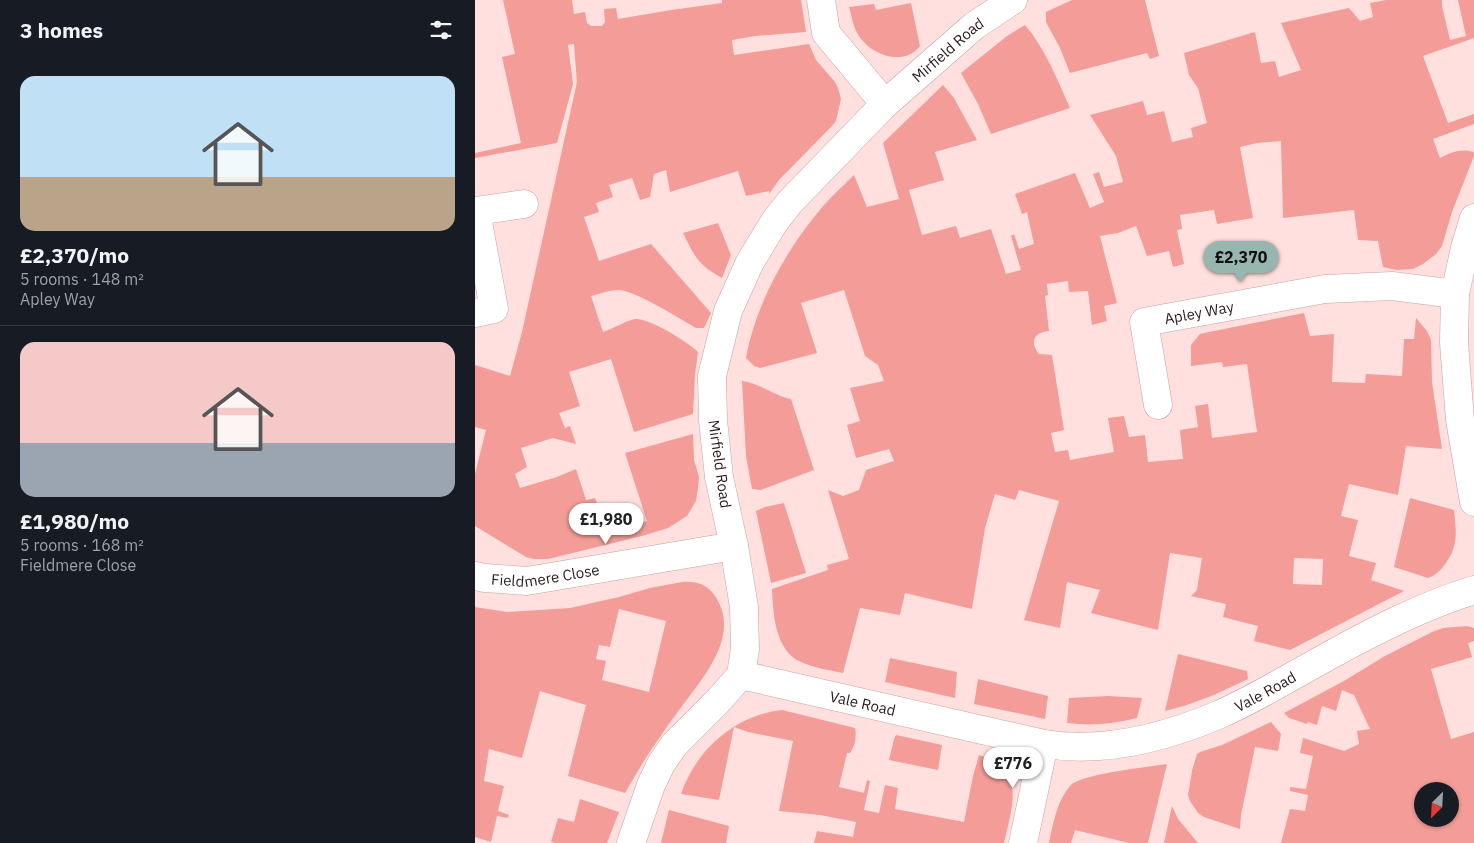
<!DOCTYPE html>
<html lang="en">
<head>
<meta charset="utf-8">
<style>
	:root { --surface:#171b24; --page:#242831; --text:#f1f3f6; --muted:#9ea1a6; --line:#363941; --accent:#98b6b0 }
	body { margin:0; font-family:"IBM Plex Sans",sans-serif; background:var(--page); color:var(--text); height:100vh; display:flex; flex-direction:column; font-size:19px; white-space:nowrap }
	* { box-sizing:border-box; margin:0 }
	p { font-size:16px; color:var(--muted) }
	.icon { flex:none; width:28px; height:28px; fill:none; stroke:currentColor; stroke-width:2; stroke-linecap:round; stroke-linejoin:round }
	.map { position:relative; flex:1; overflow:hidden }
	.drawer { display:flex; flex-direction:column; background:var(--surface); width:475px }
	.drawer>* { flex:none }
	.needle { width:32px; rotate:204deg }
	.tools { position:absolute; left:939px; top:782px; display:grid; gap:10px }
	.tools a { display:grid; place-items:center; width:45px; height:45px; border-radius:50%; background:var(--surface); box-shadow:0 1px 4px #0004; font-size:25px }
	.price { position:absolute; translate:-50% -42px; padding:0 11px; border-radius:18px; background:#fff; color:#222; font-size:16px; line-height:32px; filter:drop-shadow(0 1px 2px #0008) }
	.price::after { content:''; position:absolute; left:50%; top:30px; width:15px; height:11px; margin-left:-8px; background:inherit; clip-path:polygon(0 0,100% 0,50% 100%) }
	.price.on { background:var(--accent); color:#111 }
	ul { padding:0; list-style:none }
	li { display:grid; align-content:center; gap:10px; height:265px; padding:0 20px }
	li+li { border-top:1px solid var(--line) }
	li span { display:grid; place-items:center; height:155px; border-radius:15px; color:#555 }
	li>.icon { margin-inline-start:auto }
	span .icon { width:90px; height:90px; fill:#fffc; stroke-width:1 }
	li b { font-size:21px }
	h2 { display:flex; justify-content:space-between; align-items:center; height:60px; padding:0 20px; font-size:21px }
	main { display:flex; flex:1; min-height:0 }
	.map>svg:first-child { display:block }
	.green { fill:#f39c98; fill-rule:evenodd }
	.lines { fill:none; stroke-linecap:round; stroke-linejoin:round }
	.minor-casing { stroke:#c6a2a0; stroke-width:29 }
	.minor { stroke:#fff; stroke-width:28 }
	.labels { text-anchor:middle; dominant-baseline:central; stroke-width:5; stroke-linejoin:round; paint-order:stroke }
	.street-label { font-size:15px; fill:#291c1b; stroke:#fff }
</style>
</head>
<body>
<main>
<section class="drawer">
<h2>3 homes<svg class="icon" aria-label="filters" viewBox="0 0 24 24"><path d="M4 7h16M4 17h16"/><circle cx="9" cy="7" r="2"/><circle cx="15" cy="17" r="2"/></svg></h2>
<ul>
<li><span style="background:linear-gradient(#bfe0f5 65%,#b9a48a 0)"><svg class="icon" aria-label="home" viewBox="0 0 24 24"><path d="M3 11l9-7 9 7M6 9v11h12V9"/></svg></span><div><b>£2,370/mo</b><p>5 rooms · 148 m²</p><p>Apley Way</p></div></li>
<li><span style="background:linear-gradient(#f6c9c9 65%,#9aa5b1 0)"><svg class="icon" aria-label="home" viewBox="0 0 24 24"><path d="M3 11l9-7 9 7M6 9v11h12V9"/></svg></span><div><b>£1,980/mo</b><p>5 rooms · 168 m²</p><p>Fieldmere Close</p></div></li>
</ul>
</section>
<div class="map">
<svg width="999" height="843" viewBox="0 0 999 843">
	<rect width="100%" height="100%" fill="#ffe0de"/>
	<g class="green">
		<path d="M 28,0 L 97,0 L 99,14 L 110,12 L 112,23 L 116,26 L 127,26 L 130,22 L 129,9 L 141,8 L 143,19 L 196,10 L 247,3 L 247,0 L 326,0 L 331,32 L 280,36 L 257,40 L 259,55 L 334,44 L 341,60 L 360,82 L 363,88 L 366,99 L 363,112 L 361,121 L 357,126 L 304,180 L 294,194 L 294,191 L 271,196 L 263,171 L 195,192 L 191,170 L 179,174 L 175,197 L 165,200 L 157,178 L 134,185 L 138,197 L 121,203 L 124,212 L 109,217 L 124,261 L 176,244 L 236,313 L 229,328 L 221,328 C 205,319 160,290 143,290 C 135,290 124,294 116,296 L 128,332 C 135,330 155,319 161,319 C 176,319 213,342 223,352 L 220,375 L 218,414 L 159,432 L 136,359 L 94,372 L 105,406 L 84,413 L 90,428 L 95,426 L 101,444 L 78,438 L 46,448 L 52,467 L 40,474 L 45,488 L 82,477 L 101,469 L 111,500 L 120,498 L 126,515 L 114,519 L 119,535 L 132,532 L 133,533 L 172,521 L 150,453 L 218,434 L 219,460 L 224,477 L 223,488 L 221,501 L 212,516 L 193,528 L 167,536 L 73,559 L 59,559 L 51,557 L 0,526 L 0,474 L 11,430 L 0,427 L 0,365 L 35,376 L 47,332 L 102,82 L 99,44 L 93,45 L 98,84 L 82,143 L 0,158 L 0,153 L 46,143 L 27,57 L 40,54 Z"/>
		<polygon points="597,0 670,0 684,56 675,59 672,53 595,73 585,48 571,22 571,12"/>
		<path d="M 911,0 L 967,0 L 967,6 L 975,40 L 991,36 L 983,0 L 999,0 L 999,38 L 948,56 L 973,123 L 999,114 L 999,124 L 958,139 L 965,158 C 976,152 987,148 999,152 L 999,156 L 977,212 L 967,246 L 961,254 L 948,264 L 938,269 L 922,270 L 908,267 L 903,241 L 883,240 L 879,210 L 808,218 L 806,141 L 782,143 L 765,147 L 778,218 L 742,224 L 739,210 L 705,215 L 707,229 L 702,230 L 709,264 L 698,267 L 694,251 L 672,256 L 661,226 L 643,233 L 625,236 L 642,303 L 629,306 L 632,321 L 617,325 L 613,291 L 594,292 L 593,281 L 572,284 L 573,295 L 570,296 L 574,331 C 559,332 554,342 564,354 L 577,355 L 589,430 L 576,433 L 580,452 L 593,450 L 595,460 L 639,452 L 633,418 L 649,416 L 654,437 L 670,435 L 673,462 L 708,459 L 705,430 L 723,427 L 720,406 L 733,404 L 737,438 L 782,432 L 772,364 L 748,367 L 747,362 L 716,366 L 716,345 L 725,334 L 734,332 L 829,313 L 835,336 L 859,334 L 857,382 L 890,383 L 891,374 L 927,376 L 929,339 L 939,339 L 941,318 L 952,331 L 956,340 L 957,382 L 967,449 L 931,446 L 923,495 L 874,484 L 866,516 L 883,520 L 874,556 L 901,563 L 896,580 L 929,591 L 815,650 L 779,641 L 783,626 L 748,617 L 751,604 L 716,596 L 722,590 L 727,558 L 695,553 L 683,630 L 616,613 L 625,590 L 592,582 L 585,628 L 549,620 L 584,501 L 544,490 L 540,500 L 520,494 L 510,528 L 497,609 L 430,593 L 425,615 L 385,608 L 368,673 C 354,670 339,668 326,662 C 300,651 298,613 297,589 L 353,570 L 352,565 L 374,559 L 353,490 L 368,496 L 384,490 L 391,470 L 419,461 L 414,449 L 381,458 L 372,425 L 385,421 L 375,388 L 409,381 L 403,365 L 390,356 L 369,290 L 326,303 L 342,353 L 285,368 L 279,366 L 271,358 C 281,303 312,248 349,205 C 358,195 369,185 379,175 L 392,207 L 424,199 L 408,143 L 468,85 L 479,98 L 502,140 L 460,152 L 469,180 L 434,190 L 447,235 L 481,226 L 485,238 L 516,229 L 531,274 L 546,270 L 536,236 L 539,234 L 544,249 L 559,244 L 552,212 L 547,214 L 540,194 L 600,173 L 615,208 L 629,202 L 618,174 L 624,172 L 629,187 L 648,182 L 641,156 L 615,115 L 668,101 L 672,115 L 689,111 L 697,142 L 718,137 L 716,128 L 732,123 L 723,88 L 714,75 L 709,53 L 780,32 L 786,63 L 800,61 L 804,77 L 826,70 L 806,23 L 874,8 L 885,21 L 898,17 L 895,3 ZM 819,558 L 848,559 L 847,585 L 818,584 Z"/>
		<path d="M 436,3 L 445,46 C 429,67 396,55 384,36 C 378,27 377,17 374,7 L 399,4 L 401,10 Z"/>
		<path d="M 550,25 C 570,48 583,81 595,108 L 516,134 L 503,104 L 486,73 L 532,36 Z"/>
		<path d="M 243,223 L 256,255 L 247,278 C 223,265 220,257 208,233 Z"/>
		<path d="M 267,381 C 285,383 299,396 316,399 L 339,470 L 286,490 L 277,489 L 271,456 Z"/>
		<path d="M 935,498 L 979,510 C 981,532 984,544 971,563 C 966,570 961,575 953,578 L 919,567 Z"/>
		<polygon points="309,503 331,573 296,583 281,511 290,507"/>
		<path d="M 207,582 C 221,581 232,584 240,596 C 264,631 235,669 214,697 C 204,710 194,723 185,737 C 172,755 161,774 150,793 L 93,776 L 111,705 L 65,691 L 47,758 L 14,749 L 9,781 L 29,786 L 23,811 L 34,815 L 33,818 L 22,816 L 16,842 L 0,837 L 0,607 L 32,612 L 95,608 L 144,597 L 175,588 ZM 144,609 L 191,621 L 174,692 L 127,680 L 131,661 L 121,659 L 124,645 L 135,647 Z"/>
		<path d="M 992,626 L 999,628 L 999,641 L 993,643 L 997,657 L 956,669 L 976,739 L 999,732 L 999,843 L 806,843 L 815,809 L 830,811 L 833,795 L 815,791 L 815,787 L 831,789 L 838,756 L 825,753 L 828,738 L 869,751 L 884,744 L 882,731 L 895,729 L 879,695 L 867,690 L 861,711 L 847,706 L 842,725 L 833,722 L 832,724 L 814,718 L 809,713 L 869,681 L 910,656 L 957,632 L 968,628 ZM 948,791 L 975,791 L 975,819 L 948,819 Z"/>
		<polygon points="703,654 772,671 773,679 739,695 709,706 690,711"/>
		<polygon points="415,658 482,672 480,698 410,682"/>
		<polygon points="503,679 573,696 570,719 499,704"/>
		<path d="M 633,696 L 667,698 L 662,718 C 638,724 616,726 592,723 L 594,698 Z"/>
		<path d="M 307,710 L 380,728 C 382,736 380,746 375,753 L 372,753 L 364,787 L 389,793 L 392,780 L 395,781 L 389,810 L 404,813 L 410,785 L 423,788 L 420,809 L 489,822 L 498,776 L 504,755 C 552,769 537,806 529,843 L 339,843 L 342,831 L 378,837 L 381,822 L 345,815 L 304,811 L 318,741 L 273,732 L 259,727 L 244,800 L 206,794 C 221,750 260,715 307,710 Z"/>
		<polygon points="796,722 806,734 803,751 780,747 766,815 765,829 729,817 723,813 715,801 713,795 717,771 722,754 725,752 747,745"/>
		<polygon points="421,735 467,745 463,770 414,760 419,739"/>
		<path d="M 692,764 L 673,843 L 654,843 L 600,830 L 596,843 L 574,843 C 578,824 582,801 595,786 C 605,774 674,767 692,764 Z"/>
		<polygon points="105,799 144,812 132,843 81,843 76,842 83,818 99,822"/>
		<polygon points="697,806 703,819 723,843 689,843"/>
		<polygon points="194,810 254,826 251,843 186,843"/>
	</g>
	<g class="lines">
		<g class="minor-casing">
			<g id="minor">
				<polyline points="346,0 351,33 410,104"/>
				<polyline points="999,218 990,248 980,294 979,343 985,420 999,502"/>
				<polyline points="0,313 19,309 1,211 49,204"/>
				<path id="s1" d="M 683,405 L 669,322 L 850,289 L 917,286 L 980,294"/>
				<path id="s2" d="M 0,576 L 10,578 L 52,581 L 259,546"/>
				<path id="s3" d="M 266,675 L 569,744 C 627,753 689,738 743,715 C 780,699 815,677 850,658 C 898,631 947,606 999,590"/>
				<path id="s4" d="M 156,843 L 176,785 L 186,764 L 199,745 L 243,701 L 266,675 L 270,649 L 269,607 L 259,546 L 244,477 L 238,420 L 237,376 L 253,311 L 275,262 L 300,221 L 315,202 L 410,104 L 499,26 L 538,0"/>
				<polyline points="548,843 569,744"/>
			</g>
		</g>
		<use href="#minor" class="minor"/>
	</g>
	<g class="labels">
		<g class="street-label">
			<text stroke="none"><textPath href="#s4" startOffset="919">Mirfield Road</textPath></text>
			<text stroke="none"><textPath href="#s1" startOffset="140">Apley Way</textPath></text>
			<text transform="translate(245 464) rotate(82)">Mirfield Road</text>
			<text stroke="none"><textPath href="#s2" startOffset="71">Fieldmere Close</textPath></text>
			<text stroke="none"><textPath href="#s3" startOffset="542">Vale Road</textPath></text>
			<text stroke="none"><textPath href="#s3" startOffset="125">Vale Road</textPath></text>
		</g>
	</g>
</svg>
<div class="tools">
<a><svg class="needle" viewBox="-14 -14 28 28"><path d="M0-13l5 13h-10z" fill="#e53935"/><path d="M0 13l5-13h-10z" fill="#9ea1a6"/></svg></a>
</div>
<b class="price on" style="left:766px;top:283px">£2,370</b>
<b class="price" style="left:131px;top:545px">£1,980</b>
<b class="price" style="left:538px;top:789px">£776</b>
</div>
</main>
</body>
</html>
